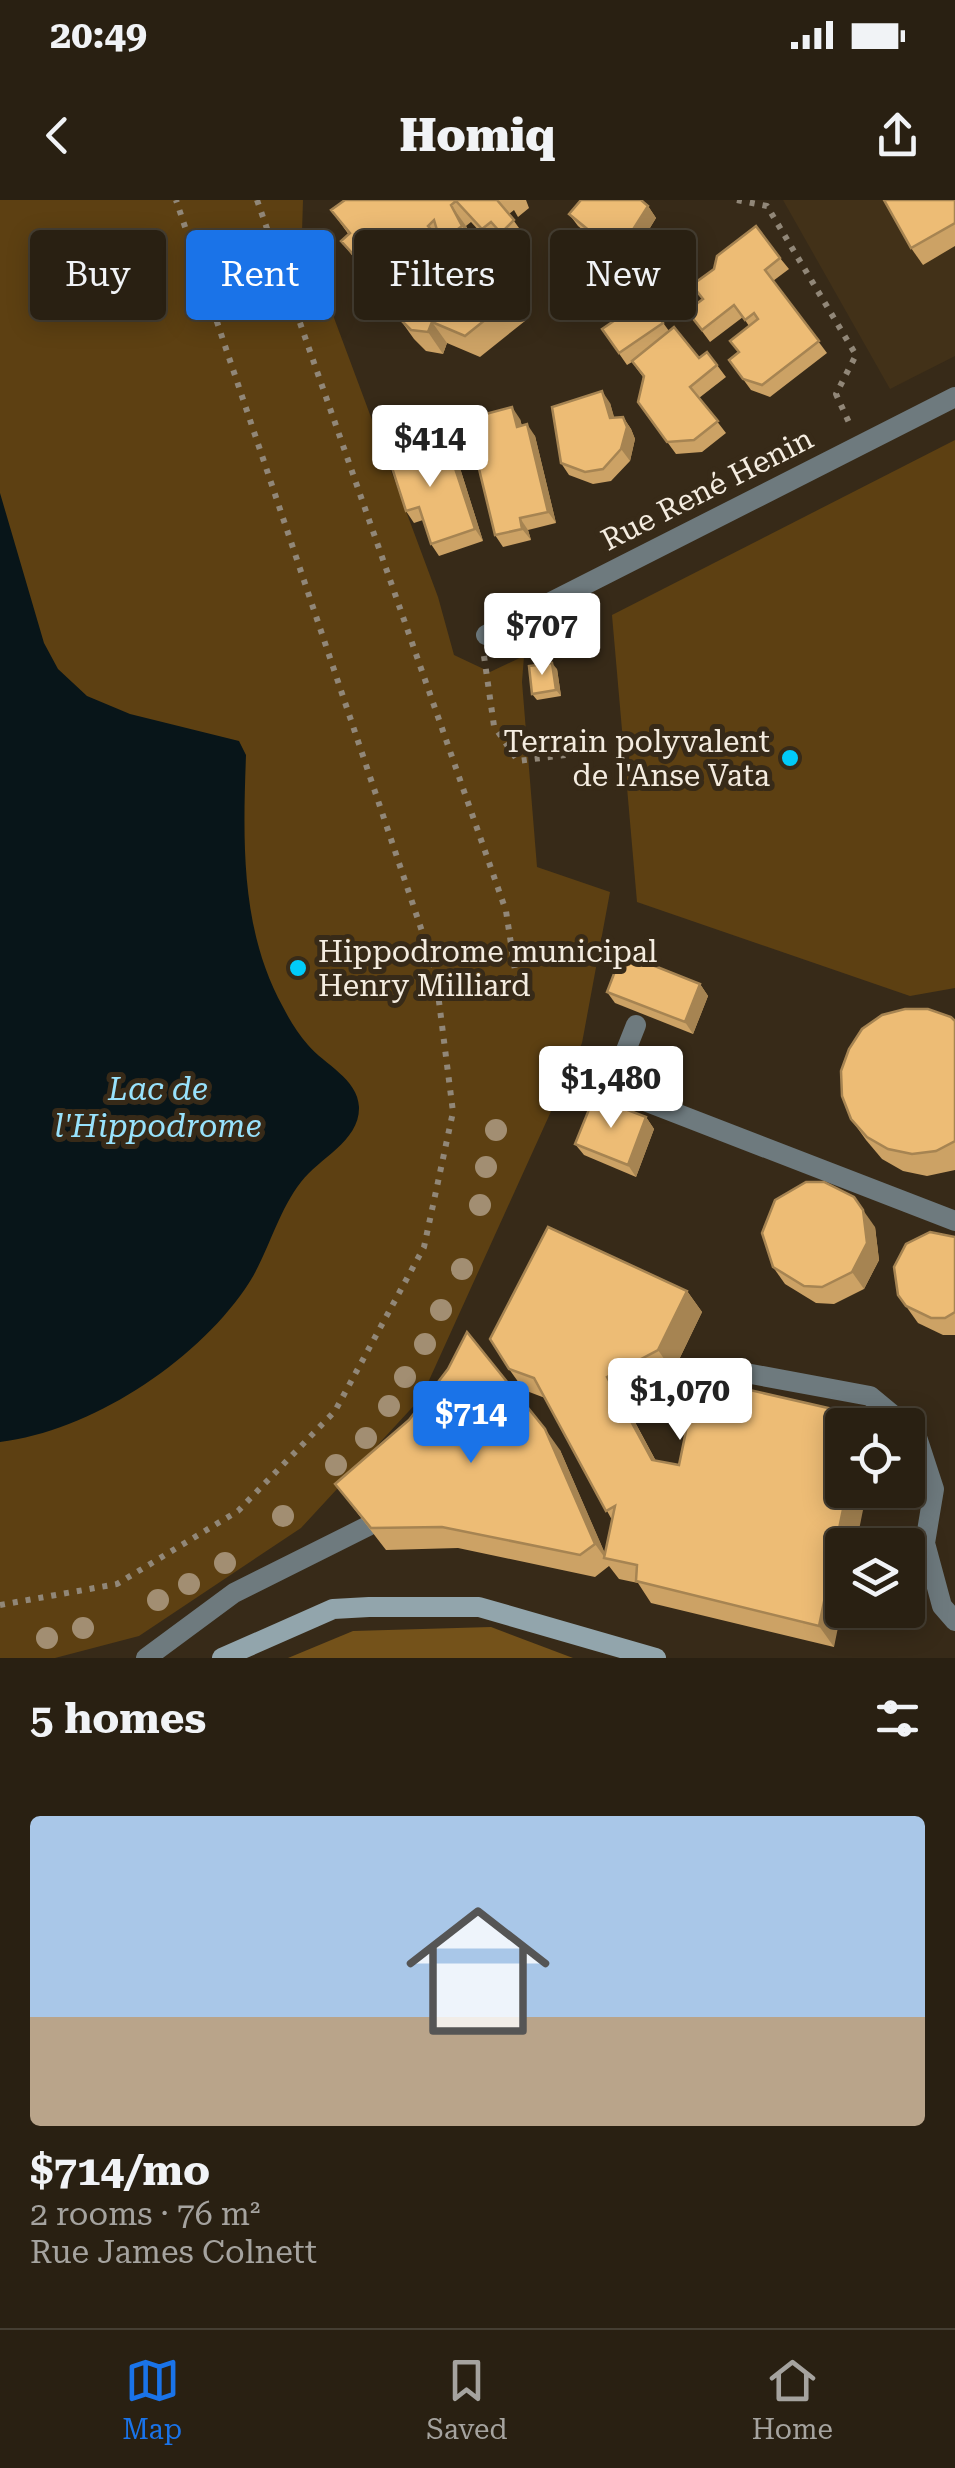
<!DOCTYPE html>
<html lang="en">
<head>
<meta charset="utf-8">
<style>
	:root { --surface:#292012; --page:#31281b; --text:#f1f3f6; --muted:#a5a39f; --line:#453e32; --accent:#1a73e8 }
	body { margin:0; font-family:"Roboto Serif",serif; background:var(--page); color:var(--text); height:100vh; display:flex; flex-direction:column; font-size:38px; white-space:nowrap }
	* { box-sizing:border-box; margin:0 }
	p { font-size:32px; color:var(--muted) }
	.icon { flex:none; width:55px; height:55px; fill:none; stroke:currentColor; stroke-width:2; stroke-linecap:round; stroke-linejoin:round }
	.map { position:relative; height:1458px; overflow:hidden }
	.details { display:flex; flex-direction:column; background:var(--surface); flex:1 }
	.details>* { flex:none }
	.guide { position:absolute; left:30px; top:30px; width:895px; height:90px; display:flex; gap:20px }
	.tools { position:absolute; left:825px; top:1208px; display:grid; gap:20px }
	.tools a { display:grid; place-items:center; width:100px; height:100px; border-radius:10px; background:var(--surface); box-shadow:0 5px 25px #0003,0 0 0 2px var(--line); font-size:50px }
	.price { position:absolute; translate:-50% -85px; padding:0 22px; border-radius:10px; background:#fff; color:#222; font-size:32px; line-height:65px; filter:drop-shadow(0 2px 5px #0008) }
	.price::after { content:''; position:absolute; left:50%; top:60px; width:30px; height:22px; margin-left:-15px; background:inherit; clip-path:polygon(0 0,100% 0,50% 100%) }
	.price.active { background:var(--accent); color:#fff }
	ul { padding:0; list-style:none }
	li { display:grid; align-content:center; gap:20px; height:530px; padding:0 30px }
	li span { display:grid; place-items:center; height:310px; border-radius:10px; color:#555 }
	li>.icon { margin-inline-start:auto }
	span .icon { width:180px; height:180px; fill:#fffc; stroke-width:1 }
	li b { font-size:42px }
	h2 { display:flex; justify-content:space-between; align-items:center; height:120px; padding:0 30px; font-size:42px }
	.tag { padding:0 35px; border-radius:10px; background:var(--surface); box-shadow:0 5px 25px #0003,0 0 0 2px var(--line); font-size:35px; line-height:90px }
	.tag.active { background:var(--accent); color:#fff }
	.status { display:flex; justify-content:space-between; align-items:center; height:70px; padding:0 50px; background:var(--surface); direction:ltr }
	.status svg { height:28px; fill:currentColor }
	header { display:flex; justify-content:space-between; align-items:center; height:130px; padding:0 30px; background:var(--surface); font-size:45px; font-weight:800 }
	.menu { display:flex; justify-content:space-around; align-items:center; height:140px; border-top:2px solid var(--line); background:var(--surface); font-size:28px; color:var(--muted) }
	.menu a { display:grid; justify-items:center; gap:5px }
	.menu .active { color:var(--accent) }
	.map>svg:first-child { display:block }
	.built { fill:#423118 }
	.green { fill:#5d4012 }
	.forest { fill:#74521a }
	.water { fill:#081519 }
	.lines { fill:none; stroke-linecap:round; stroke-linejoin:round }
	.path { stroke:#918778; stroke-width:6; stroke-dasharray:5 8; stroke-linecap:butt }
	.service { stroke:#6e7a7e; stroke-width:20 }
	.minor { stroke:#6e7a7e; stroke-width:20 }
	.secondary { stroke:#92a5ac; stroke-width:20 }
	.tree { fill:#a28e72 }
	.wall { fill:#cca265; fill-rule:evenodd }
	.shaded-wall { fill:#a68452 }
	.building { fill:#edbc75; stroke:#a68452; stroke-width:2.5 }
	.poi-dot { fill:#01cbf9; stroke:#372a18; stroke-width:4 }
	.labels { text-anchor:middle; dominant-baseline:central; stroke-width:10; stroke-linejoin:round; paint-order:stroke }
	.street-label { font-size:30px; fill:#f4ece0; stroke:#372a18 }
	.poi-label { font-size:30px; fill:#f4ece0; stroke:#372a18; text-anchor:end }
	.water-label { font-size:32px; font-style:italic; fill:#98e2fc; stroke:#372a18 }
</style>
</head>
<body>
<div class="status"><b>20:49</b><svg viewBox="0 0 49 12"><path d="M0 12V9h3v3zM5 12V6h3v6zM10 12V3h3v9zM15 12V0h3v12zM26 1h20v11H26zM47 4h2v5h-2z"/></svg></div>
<header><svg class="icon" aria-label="back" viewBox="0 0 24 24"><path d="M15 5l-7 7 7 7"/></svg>Homiq<svg class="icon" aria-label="share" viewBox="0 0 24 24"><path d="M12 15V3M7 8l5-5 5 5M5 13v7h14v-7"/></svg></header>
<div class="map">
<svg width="955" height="1458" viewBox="0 0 955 1458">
	<rect width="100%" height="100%" fill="#372a18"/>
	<polygon class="built" points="783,0 955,0 955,156 890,189"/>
	<g class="green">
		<polygon points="0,0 303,0 302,32 438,397 454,455 490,472 524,456 522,482 537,667 610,692 582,843 421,1198 301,1328 139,1436 55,1458 0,1458"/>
		<polygon points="955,240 955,788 910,796 637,702 612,415"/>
	</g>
	<polygon class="forest" points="491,1427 573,1458 288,1458 353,1431"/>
	<path class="water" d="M 0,293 L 44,443 L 58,469 L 87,496 L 130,514 L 239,541 L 246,555 C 243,640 240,729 283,807 C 289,819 298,834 308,845 C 324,864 358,879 359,907 C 360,941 319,958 301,982 C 276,1014 268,1056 245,1089 C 193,1164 90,1231 0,1242 Z"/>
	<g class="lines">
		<g class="path">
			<polyline points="257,0 506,711 518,790"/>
			<polyline points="737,0 767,6 856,155 836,194 851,227"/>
			<polyline points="484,456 494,526 518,561 581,553"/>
			<polyline points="0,1405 117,1384 238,1311 335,1211 424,1047 453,912 435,770 176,0"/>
		</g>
		<g class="service">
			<polyline points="636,825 611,888 955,1021"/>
			<polyline points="676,1207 735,1171 870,1196 905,1225"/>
			<polyline points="908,1227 916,1234 934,1289 925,1343 942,1406 955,1421"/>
			<polyline points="146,1458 234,1393 368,1326"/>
		</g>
		<polyline class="minor" points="486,435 955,197"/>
		<polyline class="secondary" points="222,1458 333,1409 369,1407 479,1407 656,1458"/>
	</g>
	<g class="tree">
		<circle cx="496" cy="930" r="11"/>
		<circle cx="486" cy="967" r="11"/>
		<circle cx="480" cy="1005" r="11"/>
		<circle cx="462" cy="1069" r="11"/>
		<circle cx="441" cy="1110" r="11"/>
		<circle cx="425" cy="1144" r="11"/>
		<circle cx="405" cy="1177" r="11"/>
		<circle cx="389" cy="1206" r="11"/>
		<circle cx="366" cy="1238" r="11"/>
		<circle cx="336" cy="1265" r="11"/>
		<circle cx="283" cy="1316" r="11"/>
		<circle cx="225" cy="1363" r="11"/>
		<circle cx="189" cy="1384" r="11"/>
		<circle cx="158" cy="1400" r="11"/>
		<circle cx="83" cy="1428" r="11"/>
		<circle cx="47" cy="1438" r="11"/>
	</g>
	<g class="wall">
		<path d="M 345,0 L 526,0 L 529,8 L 518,17 L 514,10 L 509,14 L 529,42 L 516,55 L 506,44 L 503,46 L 523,72 L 520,94 L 528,106 L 525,121 L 480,157 L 447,143 L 443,154 L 426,151 L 414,139 L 399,118 L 404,96 L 392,81 L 368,76 L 341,41 L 349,35 L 331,10 ZM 471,22 L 482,34 L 468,30 L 466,26 Z"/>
		<polygon points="955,0 955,46 923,65 911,48"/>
		<polygon points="648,6 656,18 629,62 615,48 610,52 578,26 569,14"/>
		<polygon points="780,58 789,69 773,81 827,153 770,197 751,190 729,160 738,153 749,126 743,117 710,142 687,111 703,99 714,69"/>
		<polygon points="646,99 669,131 699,158 717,165 726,177 699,198 726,233 702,252 676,254 638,202 643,177 632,162 627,165 602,129"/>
		<polygon points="610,203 614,218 623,217 631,229 635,239 630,261 611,281 593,284 569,275 561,263"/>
		<polygon points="520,219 522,226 535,236 556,323 528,330 531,340 503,347 495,335 486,236"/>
		<polygon points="418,235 426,247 431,263 460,268 483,341 439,356 431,344 423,320 414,323 406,311"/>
		<polygon points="557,469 561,496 537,500 532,494"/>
		<polygon points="700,784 708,796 693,834 615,803 607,792"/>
		<polygon points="955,821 955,970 927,976 903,971 882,959 866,940 851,919"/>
		<polygon points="646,917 654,929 636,977 584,955 575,944"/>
		<polygon points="875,1027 879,1060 864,1089 834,1104 816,1103 785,1084 773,1067"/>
		<polygon points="955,1037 955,1135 943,1135 918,1123 898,1095"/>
		<polygon points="687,1091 702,1112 673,1172 622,1198 656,1261 679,1265 863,1216 869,1225 842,1225 834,1447 651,1403 638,1383 619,1379 609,1366 595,1377 458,1348 386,1350 335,1284 560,1250 605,1354 612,1320 545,1198 524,1190 509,1169"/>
	</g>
	<g class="shaded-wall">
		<polygon points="451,5 466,26 477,48 462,26"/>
		<polygon points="648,6 656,18 629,62 620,50"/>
		<polygon points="508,51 523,72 520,94 528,106 525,121 510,100 504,79"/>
		<polygon points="432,122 447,143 443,154 428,132"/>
		<polygon points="602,191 610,203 618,230 610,218"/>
		<polygon points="512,207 520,219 525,239 517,227"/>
		<polygon points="623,217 631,229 635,239 630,261 621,249"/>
		<polygon points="527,224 535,236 556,323 548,312"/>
		<polygon points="418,235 426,247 435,276 427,264"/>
		<polygon points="451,256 460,268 483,341 475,329"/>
		<polygon points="520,318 528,330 531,340 522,329"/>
		<polygon points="552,463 557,469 561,496 556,490"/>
		<polygon points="700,784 708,796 693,834 685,822"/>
		<polygon points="646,917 654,929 636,977 628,965"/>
		<polygon points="863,1010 875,1027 879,1060 864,1089 852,1072"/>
		<polygon points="687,1091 702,1112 673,1172 658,1150"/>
		<polygon points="607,1177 622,1198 667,1282 652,1260"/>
		<polygon points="863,1216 869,1225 861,1225"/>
		<polygon points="545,1229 560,1250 607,1358 605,1358 595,1344"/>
		<polygon points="847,1290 867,1290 856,1345 842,1345 842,1408 834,1447 819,1426"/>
	</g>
	<g class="building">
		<polygon points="345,0 497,0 514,20 501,33 491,22 482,29 456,1 451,5 462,26 450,35 437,30 434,20 428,26 444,44 463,29 496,38 508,51 504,79 513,84 510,100 465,136 432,122 428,132 411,130 399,118 404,95 377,59 353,54 341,41 350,33 331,10"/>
		<polygon points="581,0 641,0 648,6 620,50 607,36 602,41 569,14"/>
		<polygon points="884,0 955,0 955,23 911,48"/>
		<polygon points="756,26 780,58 765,70 819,141 762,185 743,179 729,160 739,152 730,141 758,119 754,113 745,120 734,105 702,130 687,111 703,99 692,85 714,69 717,56"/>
		<polygon points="646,99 663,123 619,153 602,129"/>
		<polygon points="674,127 699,158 707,152 717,165 690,187 718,221 694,240 667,242 638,202 644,176 632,161"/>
		<polygon points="602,191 610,218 623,217 627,227 621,249 603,269 585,272 561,263 552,207"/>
		<polygon points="512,207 517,227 527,224 548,312 520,318 522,329 495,335 472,240 486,236 482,215"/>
		<polygon points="418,235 427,264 451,256 475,329 431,344 419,307 406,311 385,246"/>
		<polygon points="552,463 556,490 532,494 529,466"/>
		<polygon points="622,753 700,784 685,822 607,792"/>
		<polygon points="905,809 928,809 951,817 955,821 955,941 936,951 912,954 888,949 867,937 851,919 842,896 841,871 849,849 862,829 882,815"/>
		<polygon points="594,897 646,917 628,965 575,944"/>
		<polygon points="806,982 824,982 854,997 863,1010 867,1043 852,1072 822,1087 804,1086 773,1067 762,1033 775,1000"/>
		<polygon points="548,1027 687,1091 658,1150 607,1177 652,1260 679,1265 697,1178 863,1216 861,1225 842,1225 842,1290 847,1290 819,1426 636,1381 637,1365 604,1358 615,1306 606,1311 534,1178 509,1169 490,1139"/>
		<polygon points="930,1032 955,1037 955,1112 945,1118 931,1118 906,1106 898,1095 894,1067 906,1044"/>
		<polygon points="467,1132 545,1229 595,1344 580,1355 442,1327 371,1328 335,1284 409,1220 448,1169"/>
	</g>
	<g class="poi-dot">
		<circle cx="790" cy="558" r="10"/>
		<circle cx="298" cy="768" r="10"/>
	</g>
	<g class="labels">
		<g class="street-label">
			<text transform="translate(707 289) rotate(-27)">Rue René Henin</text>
		</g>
		<g class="poi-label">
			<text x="770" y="541">Terrain polyvalent<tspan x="770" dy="34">de l'Anse Vata</tspan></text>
			<text x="318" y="751" text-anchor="start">Hippodrome municipal<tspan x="318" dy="34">Henry Milliard</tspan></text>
		</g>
		<g class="water-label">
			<text x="158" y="889">Lac de<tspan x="158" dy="37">l'Hippodrome</tspan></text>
		</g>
	</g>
</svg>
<div class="tools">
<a><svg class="icon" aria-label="locate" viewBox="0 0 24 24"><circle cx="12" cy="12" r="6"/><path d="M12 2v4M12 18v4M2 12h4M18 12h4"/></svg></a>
<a><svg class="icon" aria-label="layers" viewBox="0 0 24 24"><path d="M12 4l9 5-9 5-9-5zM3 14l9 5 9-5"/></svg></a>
</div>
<b class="price" style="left:430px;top:290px">$414</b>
<b class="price" style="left:542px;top:478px">$707</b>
<b class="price" style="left:611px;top:931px">$1,480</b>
<b class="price" style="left:680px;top:1243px">$1,070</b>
<b class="price active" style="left:471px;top:1266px">$714</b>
<div class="guide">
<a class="tag">Buy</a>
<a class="tag active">Rent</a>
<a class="tag">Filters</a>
<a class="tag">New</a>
</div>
</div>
<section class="details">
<h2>5 homes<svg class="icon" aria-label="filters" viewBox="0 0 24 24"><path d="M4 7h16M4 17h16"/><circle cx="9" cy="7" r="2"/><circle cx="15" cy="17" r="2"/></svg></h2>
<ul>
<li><span style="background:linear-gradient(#a9c7e8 65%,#b9a48a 0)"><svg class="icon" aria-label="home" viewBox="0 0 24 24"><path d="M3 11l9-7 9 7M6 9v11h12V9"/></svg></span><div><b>$714/mo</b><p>2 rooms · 76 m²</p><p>Rue James Colnett</p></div></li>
</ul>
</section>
<nav class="menu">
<a class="active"><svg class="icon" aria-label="map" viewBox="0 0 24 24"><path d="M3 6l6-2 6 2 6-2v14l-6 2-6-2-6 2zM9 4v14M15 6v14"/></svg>Map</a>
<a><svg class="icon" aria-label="saved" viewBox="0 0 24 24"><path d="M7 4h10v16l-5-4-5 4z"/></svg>Saved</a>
<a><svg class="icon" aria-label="home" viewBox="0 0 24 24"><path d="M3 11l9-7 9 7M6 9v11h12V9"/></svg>Home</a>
</nav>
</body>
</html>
